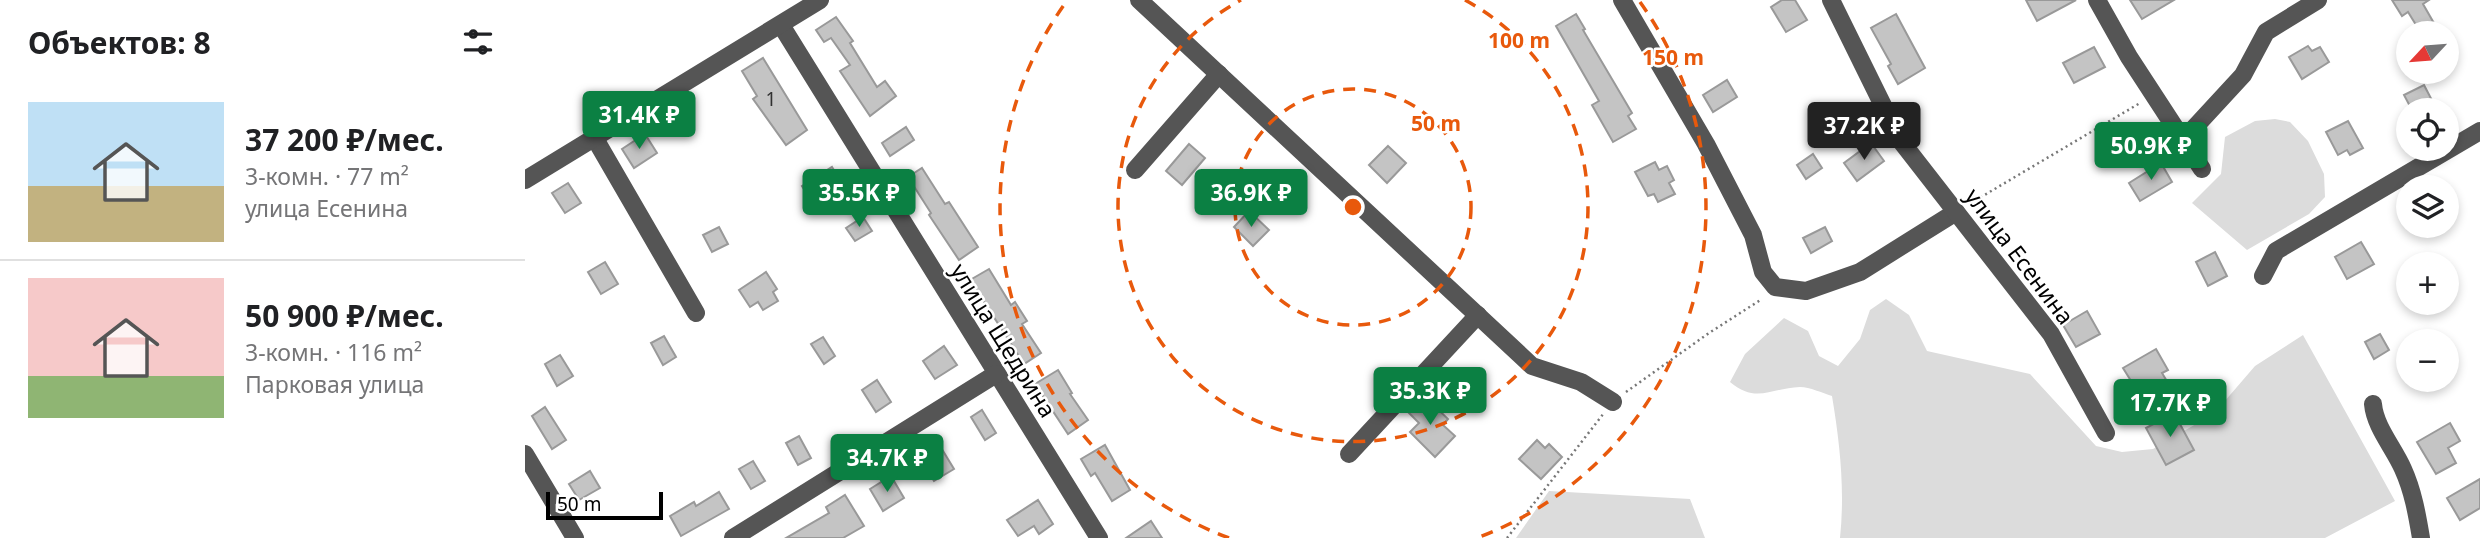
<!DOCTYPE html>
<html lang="ru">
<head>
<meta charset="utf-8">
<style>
	:root { --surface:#fff; --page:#f6f6f6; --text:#202124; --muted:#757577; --line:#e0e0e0; --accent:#0b8043 }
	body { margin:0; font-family:"Noto Sans",sans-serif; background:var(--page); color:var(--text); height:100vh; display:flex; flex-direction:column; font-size:26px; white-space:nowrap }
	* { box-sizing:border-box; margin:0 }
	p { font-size:23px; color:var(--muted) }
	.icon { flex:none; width:38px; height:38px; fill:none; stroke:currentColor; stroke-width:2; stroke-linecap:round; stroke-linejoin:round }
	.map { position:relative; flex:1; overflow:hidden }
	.side { display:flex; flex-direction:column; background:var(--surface); width:525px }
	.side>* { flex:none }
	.needle { width:46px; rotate:244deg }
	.buttons { position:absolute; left:1871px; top:21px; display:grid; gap:14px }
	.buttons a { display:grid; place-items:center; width:63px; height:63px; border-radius:50%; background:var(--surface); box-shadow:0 4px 10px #0003; font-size:35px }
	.scale { position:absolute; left:21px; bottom:18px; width:117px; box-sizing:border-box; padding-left:7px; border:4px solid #000; border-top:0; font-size:19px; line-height:24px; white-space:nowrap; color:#000; -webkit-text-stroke:5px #fff; paint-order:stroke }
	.price { position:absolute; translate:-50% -60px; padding:0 16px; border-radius:7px; background:var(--accent); color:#fff; font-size:23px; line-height:46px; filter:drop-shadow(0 2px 4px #0008) }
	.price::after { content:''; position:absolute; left:50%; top:42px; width:21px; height:16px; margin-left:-10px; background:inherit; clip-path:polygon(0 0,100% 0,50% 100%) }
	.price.active { background:#222; color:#fff }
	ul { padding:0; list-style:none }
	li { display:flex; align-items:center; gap:21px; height:175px; padding:0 28px }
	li+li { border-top:2px solid var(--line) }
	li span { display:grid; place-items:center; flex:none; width:196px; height:140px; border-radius:0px; color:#555 }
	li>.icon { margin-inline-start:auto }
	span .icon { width:84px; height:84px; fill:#fffc; stroke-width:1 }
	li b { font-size:30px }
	h2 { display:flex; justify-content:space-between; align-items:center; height:84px; padding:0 28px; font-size:30px }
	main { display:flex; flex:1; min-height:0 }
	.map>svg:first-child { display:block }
	.green { fill:#dcdcdc }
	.building { fill:#c4c4c4; stroke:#999; stroke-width:2 }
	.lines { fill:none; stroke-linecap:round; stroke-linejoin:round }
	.path { stroke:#777; stroke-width:2.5; stroke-dasharray:2 3.5; stroke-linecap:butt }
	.minor { stroke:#555; stroke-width:18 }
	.ring { fill:none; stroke:#e8590c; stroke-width:3.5; stroke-dasharray:12 9 }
	.labels { text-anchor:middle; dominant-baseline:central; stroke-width:5; stroke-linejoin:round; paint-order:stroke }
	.number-label { font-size:19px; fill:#313131 }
	.street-label { font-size:23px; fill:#000; stroke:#fff }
	.centre { fill:#e8590c; stroke:#fff; stroke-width:3.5 }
	.ring-label { font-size:21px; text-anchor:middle; font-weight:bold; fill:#e8590c; stroke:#fff; stroke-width:5; stroke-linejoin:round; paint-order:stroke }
</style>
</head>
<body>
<main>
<section class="side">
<h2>Объектов: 8<svg class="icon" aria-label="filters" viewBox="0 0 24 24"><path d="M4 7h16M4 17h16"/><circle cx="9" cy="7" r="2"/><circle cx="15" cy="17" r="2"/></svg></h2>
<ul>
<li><span style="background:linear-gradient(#bfe0f5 60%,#c2b280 0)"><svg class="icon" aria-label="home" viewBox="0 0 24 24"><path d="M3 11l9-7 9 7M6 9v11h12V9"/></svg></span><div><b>37 200 ₽/мес.</b><p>3-комн. · 77 m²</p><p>улица Есенина</p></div></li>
<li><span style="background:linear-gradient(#f6c9c9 70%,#8fb573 0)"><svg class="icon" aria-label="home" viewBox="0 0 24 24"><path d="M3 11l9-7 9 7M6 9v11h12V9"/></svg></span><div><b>50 900 ₽/мес.</b><p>3-комн. · 116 m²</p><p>Парковая улица</p></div></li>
</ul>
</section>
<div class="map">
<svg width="1955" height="538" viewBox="0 0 1955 538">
	<rect width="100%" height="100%" fill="#fff"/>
	<g class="green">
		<polygon points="1750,119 1765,122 1783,141 1799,174 1800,197 1784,214 1722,250 1667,203 1696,174 1700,137 1730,121"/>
		<path d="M 1361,299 L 1384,315 L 1402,351 L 1505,374 L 1571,446 L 1597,452 L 1628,449 L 1671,424 L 1699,402 L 1730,366 L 1778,335 L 1870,501 L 1800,538 L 1315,538 C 1320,490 1315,444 1307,396 C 1297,393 1285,387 1275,387 C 1246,388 1231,404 1205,382 L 1220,354 L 1259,318 L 1283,331 L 1294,356 L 1313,366 L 1335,339 L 1345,310 Z"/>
		<polygon points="1024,491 1165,499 1180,538 991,538"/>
	</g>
	<g class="building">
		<polygon points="1257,0 1270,0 1282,20 1261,32 1246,7"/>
		<polygon points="1501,0 1551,0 1512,21"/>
		<polygon points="1605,0 1649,0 1617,19"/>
		<polygon points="1867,0 1904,0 1898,4 1910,25 1896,33 1883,12 1877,16"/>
		<polygon points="1051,14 1060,29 1058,30 1107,113 1103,116 1111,129 1088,142 1067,105 1074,101 1031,26"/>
		<polygon points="1371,14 1400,68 1373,84 1363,66 1366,64 1346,28"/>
		<polygon points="311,17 328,41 325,43 352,87 360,81 371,96 345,116 315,71 325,65 306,38 299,42 291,30"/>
		<polygon points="1783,46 1787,51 1795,47 1804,62 1777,79 1764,57"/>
		<polygon points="1569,47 1580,67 1549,83 1538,63"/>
		<polygon points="238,58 282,130 261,145 228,99 232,96 217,71"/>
		<polygon points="1202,80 1212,97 1188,112 1178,95"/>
		<polygon points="1899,85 1912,110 1887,110 1879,95"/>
		<polygon points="1823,121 1838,148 1825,155 1822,150 1813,155 1801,132"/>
		<polygon points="381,127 389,140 365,156 357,143"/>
		<polygon points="120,134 132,153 109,168 97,149"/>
		<polygon points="1346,143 1359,161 1332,181 1319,163"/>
		<polygon points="664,144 680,158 657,185 641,171"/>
		<polygon points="863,146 881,163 862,183 844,165"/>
		<polygon points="1288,154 1297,168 1281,179 1272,165"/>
		<polygon points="1130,162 1134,170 1142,166 1149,180 1144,183 1150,194 1133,202 1129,194 1123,196 1110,172"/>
		<polygon points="1636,163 1647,182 1615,201 1604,183"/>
		<polygon points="307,167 319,186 289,205 277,186"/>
		<polygon points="397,168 420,204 424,202 453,247 434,260 404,215 406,213 383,177"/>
		<polygon points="43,183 56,203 40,213 27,193"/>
		<polygon points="724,211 744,230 728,246 709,227"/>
		<polygon points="338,217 347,231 330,241 321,228"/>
		<polygon points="194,227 203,244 187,252 178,235"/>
		<polygon points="1300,227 1307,241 1286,253 1278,238"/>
		<polygon points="1836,242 1849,264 1822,279 1810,257"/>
		<polygon points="1690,252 1702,276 1683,286 1671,262"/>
		<polygon points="80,262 93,284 76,294 63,272"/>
		<polygon points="464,269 486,305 490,302 502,321 497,324 516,353 499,364 445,280"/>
		<polygon points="241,272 252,289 248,292 253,301 238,310 233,302 225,307 214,290"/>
		<polygon points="1562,311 1575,334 1551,347 1538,325"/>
		<polygon points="1855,334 1864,350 1849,359 1840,342"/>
		<polygon points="139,336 151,357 138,365 126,343"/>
		<polygon points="298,337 310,356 299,364 286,344"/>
		<polygon points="419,346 432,365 410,379 398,361"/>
		<polygon points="1631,349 1643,370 1637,373 1643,383 1610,403 1602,388 1608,384 1598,368"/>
		<polygon points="35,355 48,376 32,386 20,364"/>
		<polygon points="533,370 547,393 545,394 563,420 543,434 510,384"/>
		<polygon points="352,380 366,402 351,412 337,390"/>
		<polygon points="899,396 923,419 918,425 930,436 910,457 885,432 894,423 883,412"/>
		<polygon points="20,407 41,440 27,449 7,416"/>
		<polygon points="457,410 471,433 460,440 446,417"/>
		<polygon points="1649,413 1669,450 1641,465 1621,428"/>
		<polygon points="1925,423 1935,441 1923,448 1931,463 1911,474 1892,442"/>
		<polygon points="274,436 286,458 273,465 261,443"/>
		<polygon points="1012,440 1020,448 1024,444 1037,457 1016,479 994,459"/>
		<polygon points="580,445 605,490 587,501 570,473 566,476 556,459"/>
		<polygon points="415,446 429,469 409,481 395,458"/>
		<polygon points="228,461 240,481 226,489 214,469"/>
		<polygon points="65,471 75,488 54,500 44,484"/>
		<polygon points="366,476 379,498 358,511 345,489"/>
		<polygon points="1955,479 1955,508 1935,520 1922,498"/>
		<polygon points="194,492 204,509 156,536 145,516 169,502 171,506"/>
		<polygon points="320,495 339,526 318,538 261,538 304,513 301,507"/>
		<polygon points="513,500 528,524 514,534 509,526 493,536 482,520"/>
		<polygon points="626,521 637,538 601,538"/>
	</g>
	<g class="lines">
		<g class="path">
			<polyline points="1446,203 1615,103"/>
			<polyline points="1101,392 1184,333 1237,299"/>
			<polyline points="982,538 1079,413"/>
		</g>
		<g class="minor">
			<polyline points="614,0 1007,366 1056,382 1088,402"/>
			<polyline points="1097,0 1181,144 1228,235 1238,272 1250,287 1281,291 1335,272 1431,212"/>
			<polyline points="1306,0 1375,140 1526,334 1581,433"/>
			<polyline points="1572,0 1604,57 1677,169"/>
			<polyline points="256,25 574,538"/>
			<polyline points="69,137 171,313"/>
			<polyline points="1658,140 1718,75 1741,32 1793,0"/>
			<polyline points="610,170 694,74"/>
			<polyline points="0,180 295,0"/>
			<polyline points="1738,276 1751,251 1955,131"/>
			<path d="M 1848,404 C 1850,427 1869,448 1878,469 C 1888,491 1892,514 1896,538"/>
			<polyline points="0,454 50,538"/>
			<polyline points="824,454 953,315"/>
			<polyline points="208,538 471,374"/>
		</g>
	</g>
	<g class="ring">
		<circle cx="828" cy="207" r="118"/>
		<path d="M940 0A235 235 0 1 1 716 0"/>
		<path d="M704 538A353 353 0 0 1 541 2M1115 2A353 353 0 0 1 952 538"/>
	</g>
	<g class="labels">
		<g class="number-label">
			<text x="246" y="99">1</text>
		</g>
		<g class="street-label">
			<text transform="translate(1495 256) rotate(53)">улица Есенина</text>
			<text transform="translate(479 340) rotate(58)">улица Щедрина</text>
		</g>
	</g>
	<circle cx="828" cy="207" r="10" class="centre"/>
	<g class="ring-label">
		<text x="994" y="48">100 m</text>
		<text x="1148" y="65">150 m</text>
		<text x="911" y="131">50 m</text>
	</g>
</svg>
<div class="buttons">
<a><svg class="needle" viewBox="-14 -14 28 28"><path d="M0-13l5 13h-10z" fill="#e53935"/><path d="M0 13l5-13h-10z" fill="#757577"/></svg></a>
<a><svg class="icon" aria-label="locate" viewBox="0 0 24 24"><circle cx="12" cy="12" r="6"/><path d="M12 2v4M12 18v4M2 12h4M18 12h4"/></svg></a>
<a><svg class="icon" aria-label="layers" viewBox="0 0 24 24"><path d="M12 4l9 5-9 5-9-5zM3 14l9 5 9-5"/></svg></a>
<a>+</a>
<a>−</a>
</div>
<div class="scale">50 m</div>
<b class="price" style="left:114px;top:151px">31.4K ₽</b>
<b class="price active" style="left:1339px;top:162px">37.2K ₽</b>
<b class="price" style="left:1626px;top:182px">50.9K ₽</b>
<b class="price" style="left:334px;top:229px">35.5K ₽</b>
<b class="price" style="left:726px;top:229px">36.9K ₽</b>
<b class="price" style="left:905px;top:427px">35.3K ₽</b>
<b class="price" style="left:1645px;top:439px">17.7K ₽</b>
<b class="price" style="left:362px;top:494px">34.7K ₽</b>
</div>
</main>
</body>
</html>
